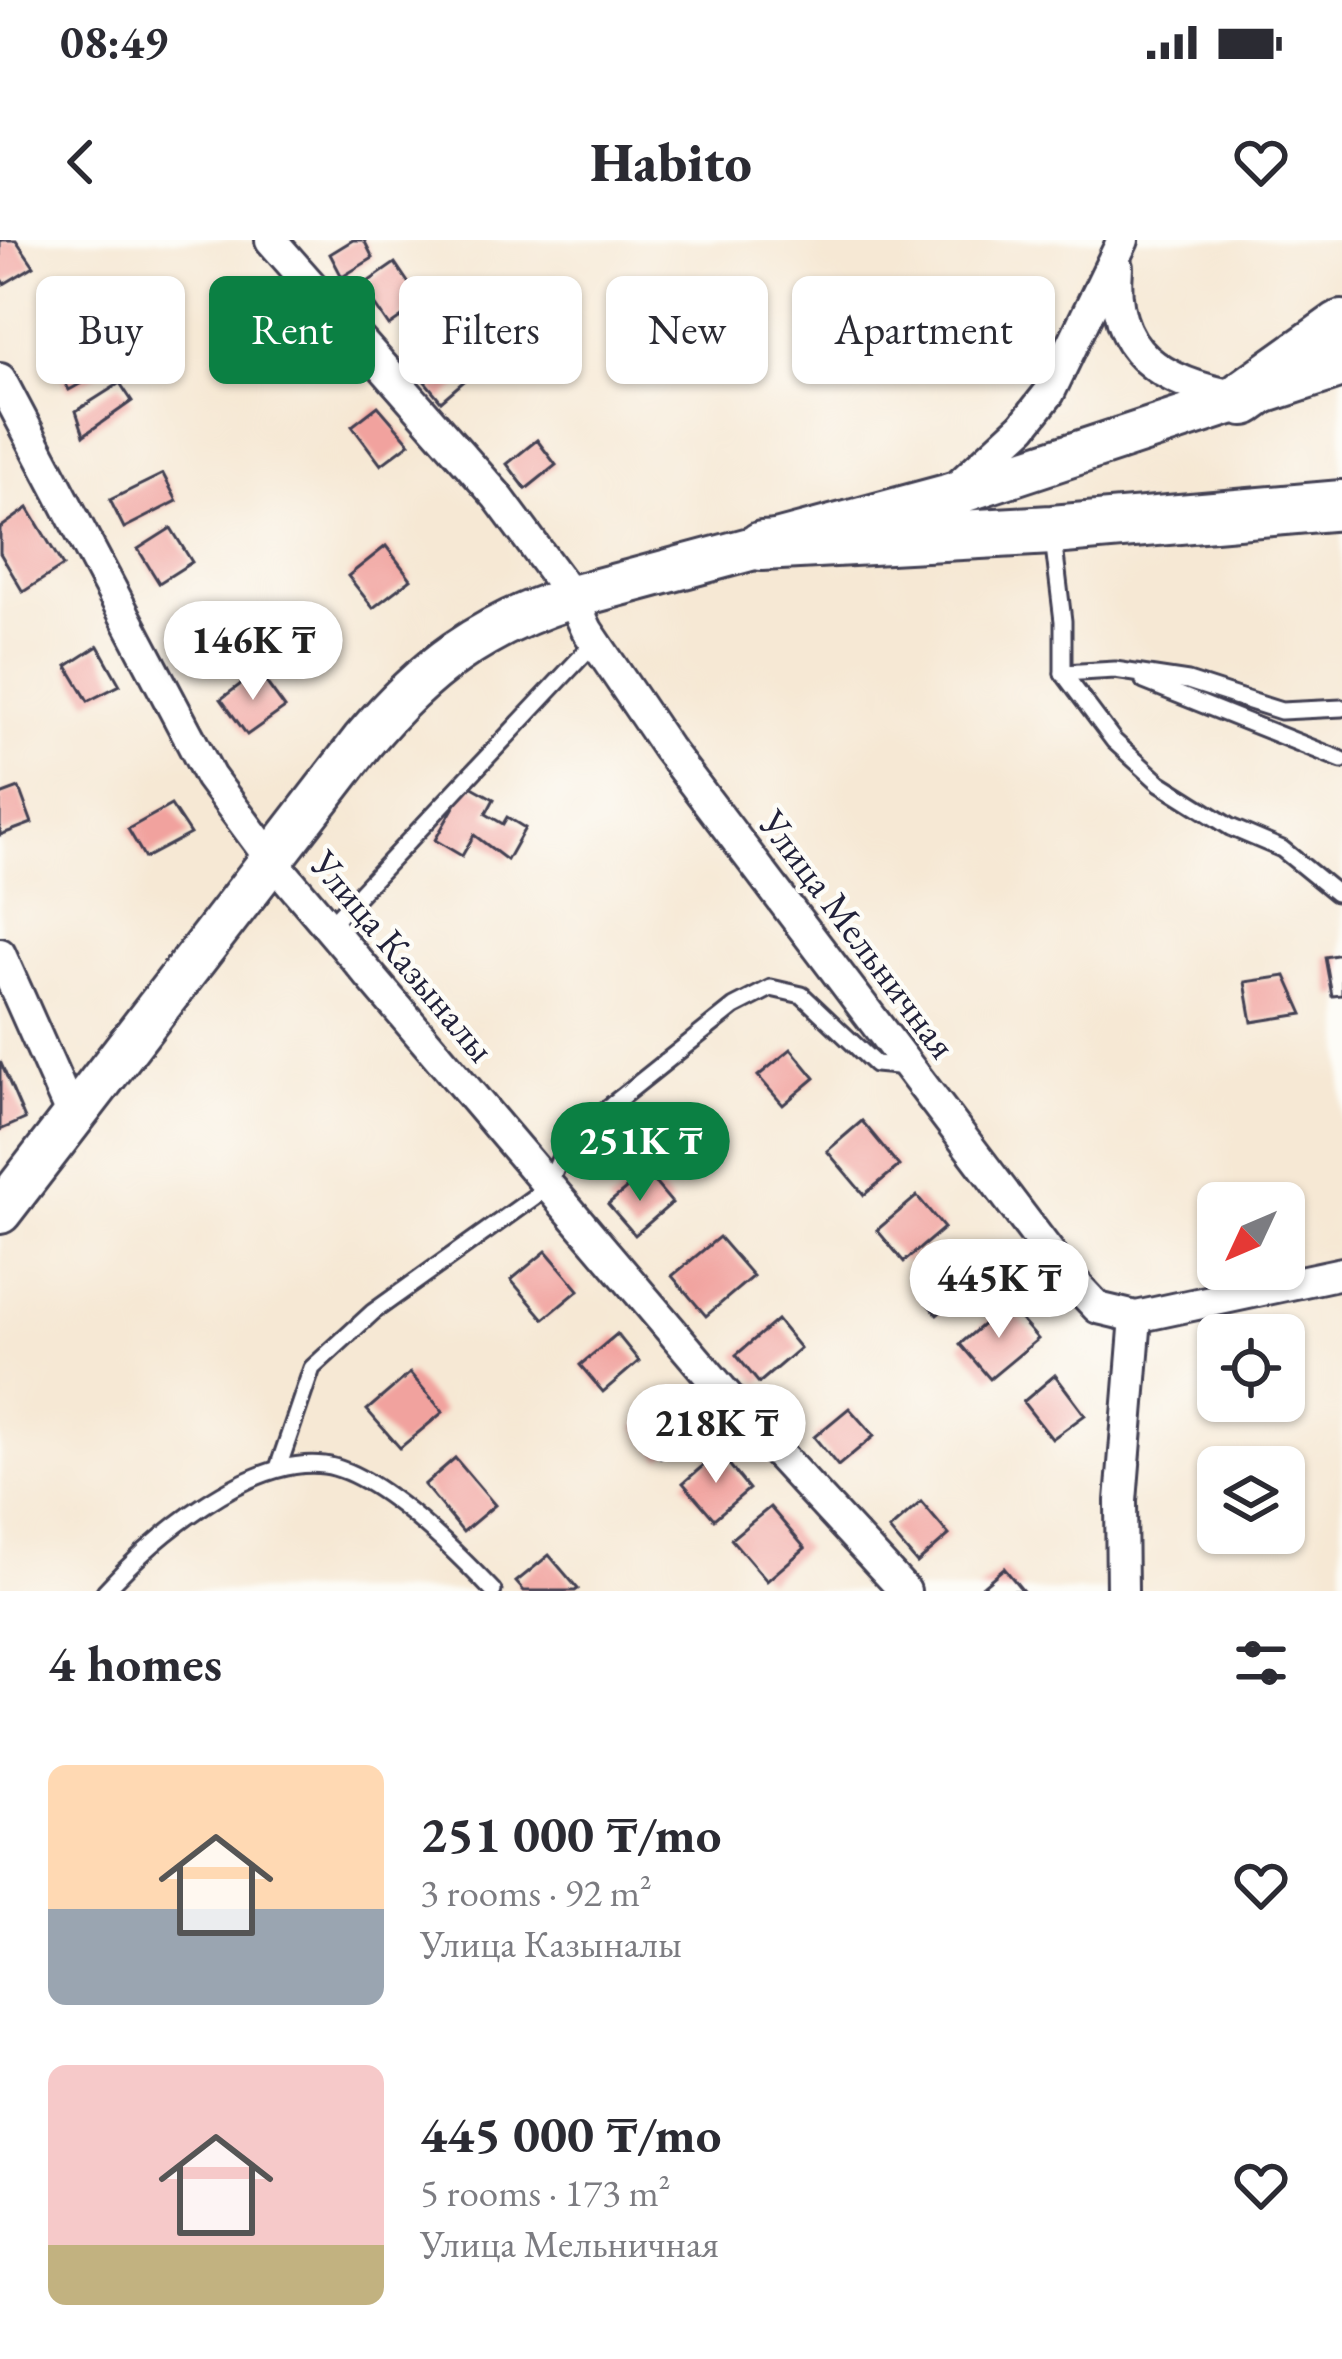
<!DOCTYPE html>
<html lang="en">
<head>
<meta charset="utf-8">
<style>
	:root { --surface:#fff; --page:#f2f2f3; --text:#2b2b33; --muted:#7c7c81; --accent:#0b8043 }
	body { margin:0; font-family:"EB Garamond",serif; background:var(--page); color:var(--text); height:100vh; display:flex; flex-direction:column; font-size:45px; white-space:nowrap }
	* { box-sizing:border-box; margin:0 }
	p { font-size:39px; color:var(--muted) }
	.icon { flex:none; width:66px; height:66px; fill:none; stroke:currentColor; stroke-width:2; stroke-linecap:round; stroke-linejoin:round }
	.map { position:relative; height:1351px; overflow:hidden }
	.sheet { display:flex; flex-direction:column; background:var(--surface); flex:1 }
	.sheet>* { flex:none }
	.guide { position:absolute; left:36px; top:36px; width:1272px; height:108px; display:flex; gap:24px }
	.needle { width:78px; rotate:226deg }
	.fabs { position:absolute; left:1197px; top:942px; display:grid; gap:24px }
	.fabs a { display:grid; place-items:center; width:108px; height:108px; border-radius:18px; background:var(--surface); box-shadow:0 3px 9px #0004; font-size:60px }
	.price { position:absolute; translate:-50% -102px; padding:0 27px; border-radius:42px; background:#fff; color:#222; font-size:39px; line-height:78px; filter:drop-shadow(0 3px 6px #0008) }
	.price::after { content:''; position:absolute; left:50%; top:72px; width:36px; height:27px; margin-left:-18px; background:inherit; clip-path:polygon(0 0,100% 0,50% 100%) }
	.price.current { background:var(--accent); color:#fff }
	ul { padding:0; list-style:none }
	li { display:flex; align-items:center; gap:36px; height:300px; padding:0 48px }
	li span { display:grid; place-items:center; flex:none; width:336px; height:240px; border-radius:18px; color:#555 }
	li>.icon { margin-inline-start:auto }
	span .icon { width:144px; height:144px; fill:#fffc; stroke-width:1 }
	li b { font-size:51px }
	h2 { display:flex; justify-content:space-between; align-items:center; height:144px; padding:0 48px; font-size:51px }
	.chip { padding:0 42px; border-radius:18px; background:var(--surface); box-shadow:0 3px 9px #0004; font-size:42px; line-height:108px }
	.chip.current { background:var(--accent); color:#fff }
	.status { display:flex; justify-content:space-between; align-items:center; height:84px; padding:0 60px; background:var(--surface); direction:ltr }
	.status svg { height:33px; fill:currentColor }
	header { display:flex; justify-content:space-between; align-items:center; height:156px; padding:0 48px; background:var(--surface); font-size:54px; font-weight:800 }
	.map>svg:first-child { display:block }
	.building { fill:#f1a29e }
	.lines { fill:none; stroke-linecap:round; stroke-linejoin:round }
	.service-casing { stroke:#424052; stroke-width:21 }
	.minor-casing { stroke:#424052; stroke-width:36 }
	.secondary-casing { stroke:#424052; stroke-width:48 }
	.trunk-casing { stroke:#424052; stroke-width:54 }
	.motorway-casing { stroke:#424052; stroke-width:60 }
	.service { stroke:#fff; stroke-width:15 }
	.minor { stroke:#fff; stroke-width:30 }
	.secondary { stroke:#fff; stroke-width:42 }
	.trunk { stroke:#fff; stroke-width:48 }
	.motorway { stroke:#fff; stroke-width:54 }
	.labels { text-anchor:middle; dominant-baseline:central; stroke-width:9; stroke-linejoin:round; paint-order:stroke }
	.street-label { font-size:39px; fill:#22223b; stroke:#fdfcf7 }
</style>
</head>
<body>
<div class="status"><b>08:49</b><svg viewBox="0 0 49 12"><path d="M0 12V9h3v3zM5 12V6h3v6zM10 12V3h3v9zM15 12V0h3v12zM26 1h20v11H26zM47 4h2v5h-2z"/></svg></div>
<header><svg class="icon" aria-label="back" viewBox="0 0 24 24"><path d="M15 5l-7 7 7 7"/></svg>Habito<svg class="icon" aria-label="heart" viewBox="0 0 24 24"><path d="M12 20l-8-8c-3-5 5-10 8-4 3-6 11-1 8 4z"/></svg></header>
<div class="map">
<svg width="1342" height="1351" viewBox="0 0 1342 1351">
	<rect width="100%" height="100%" fill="#fdfcf7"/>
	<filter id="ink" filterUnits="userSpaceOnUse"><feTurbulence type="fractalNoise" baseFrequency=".00833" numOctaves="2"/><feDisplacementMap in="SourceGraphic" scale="24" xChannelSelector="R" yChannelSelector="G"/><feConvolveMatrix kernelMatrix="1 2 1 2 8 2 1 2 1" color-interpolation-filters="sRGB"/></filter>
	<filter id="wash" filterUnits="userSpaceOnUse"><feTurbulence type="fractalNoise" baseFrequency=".004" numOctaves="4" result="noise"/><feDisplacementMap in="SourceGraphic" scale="48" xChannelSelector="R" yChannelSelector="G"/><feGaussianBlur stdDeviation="2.7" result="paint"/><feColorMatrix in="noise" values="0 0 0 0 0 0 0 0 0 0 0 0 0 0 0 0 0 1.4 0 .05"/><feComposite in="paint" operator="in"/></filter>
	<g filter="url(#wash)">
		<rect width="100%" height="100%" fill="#f6e8d4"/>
		<g id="blocks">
			<g class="building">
				<polygon points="0,0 16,0 34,26 4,44 0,37"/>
				<polygon points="353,0 364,0 373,18 342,37 330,14"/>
				<polygon points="395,23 422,63 389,86 362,46"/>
				<polygon points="78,98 98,134 69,150 49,113"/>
				<polygon points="446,107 470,136 441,161 417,132"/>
				<polygon points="120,143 132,161 84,195 76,171"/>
				<polygon points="378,166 410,203 381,225 352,186"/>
				<polygon points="537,200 556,225 526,249 507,224"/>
				<polygon points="163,234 177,261 124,288 110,260"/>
				<polygon points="28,268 63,326 23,352 0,313 0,288"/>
				<polygon points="171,288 192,322 159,343 138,309"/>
				<polygon points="386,306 411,339 373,368 348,336"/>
				<polygon points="98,406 120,445 88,461 67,426"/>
				<polygon points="258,431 285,468 247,495 221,459"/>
				<polygon points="467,544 494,559 486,574 503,584 507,577 525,588 507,620 474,595 462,616 435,600"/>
				<polygon points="19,548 32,583 0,595 0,555"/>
				<polygon points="171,565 190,594 145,618 128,589"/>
				<polygon points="1342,714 1342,755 1332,756 1325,717"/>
				<polygon points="1286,736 1303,774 1252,782 1245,742"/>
				<polygon points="791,809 815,838 783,865 758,836"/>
				<polygon points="0,821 25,879 0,890"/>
				<polygon points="862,881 899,926 864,955 827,911"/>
				<polygon points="646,932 672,963 635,995 608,964"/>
				<polygon points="917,956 944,988 904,1022 877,990"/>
				<polygon points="719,997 753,1036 706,1076 672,1036"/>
				<polygon points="966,1008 987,1033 937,1075 916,1050"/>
				<polygon points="546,1011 579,1050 544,1079 511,1040"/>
				<polygon points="1007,1064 1038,1099 990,1139 960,1104"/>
				<polygon points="777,1080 800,1108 759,1143 736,1115"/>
				<polygon points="617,1094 639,1121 603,1152 580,1125"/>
				<polygon points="410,1133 443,1172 400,1208 367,1170"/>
				<polygon points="1055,1135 1085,1175 1052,1199 1023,1162"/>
				<polygon points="668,1159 694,1190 661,1218 635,1187"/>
				<polygon points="849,1168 874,1196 838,1226 814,1197"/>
				<polygon points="719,1212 749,1249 714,1279 683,1243"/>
				<polygon points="455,1218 495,1265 463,1292 424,1245"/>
				<polygon points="921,1262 949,1295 917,1323 889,1290"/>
				<polygon points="770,1267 805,1308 767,1341 731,1299"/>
				<polygon points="549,1315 578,1349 575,1351 524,1351 516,1342"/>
				<polygon points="1004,1328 1023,1351 977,1351"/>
			</g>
		</g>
	</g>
	<g filter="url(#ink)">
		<use href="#blocks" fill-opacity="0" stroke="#424052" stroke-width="3"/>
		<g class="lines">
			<g class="service-casing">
				<g id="service">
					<polyline points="1053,298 1063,381 1063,433 1114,501 1160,543 1230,587 1282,609 1336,653"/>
					<polyline points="1063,433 1115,430 1188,441 1281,471 1342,468"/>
					<polyline points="1144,441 1342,520"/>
					<polyline points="328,687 595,402"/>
					<polyline points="278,1228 312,1128 373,1072 548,947 562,914 599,875 734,767 771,748 802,755 875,824 907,827"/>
					<path d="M 105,1351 C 152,1299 249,1216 324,1225 C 377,1232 457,1313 493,1351"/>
				</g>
			</g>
			<g class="minor-casing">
				<g id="minor">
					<polyline points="271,0 497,256 572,357 587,390 667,508 1064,1032 1098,1068 1136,1077 1342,1033"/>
					<path d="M 1117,27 C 1109,114 1163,143 1239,157"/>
					<polyline points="0,139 210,537 270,618 755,1189 905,1351"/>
					<polyline points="954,250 1023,186 1049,153 1123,0"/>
					<polyline points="0,714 72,876"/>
					<polyline points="1122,1351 1121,1261 1136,1077"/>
				</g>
			</g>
			<g class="secondary-casing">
				<path id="secondary" d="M 0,972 L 363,501 C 424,428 481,386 572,357 L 947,256 L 1342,126"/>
			</g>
			<g class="trunk-casing">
				<polyline id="trunk" points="762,306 1052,290 1342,265"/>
			</g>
			<g class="motorway-casing">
				<polyline id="motorway" points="1244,158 1342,88"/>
			</g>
			<use href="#service" class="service"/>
			<use href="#minor" class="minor"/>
			<use href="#secondary" class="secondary"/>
			<use href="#trunk" class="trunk"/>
			<use href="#motorway" class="motorway"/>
		</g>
	</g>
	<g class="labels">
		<g class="street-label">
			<text transform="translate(858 694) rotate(53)">Улица Мельничная</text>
			<text transform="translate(403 716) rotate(50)">Улица Казыналы</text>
		</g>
	</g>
</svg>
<div class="fabs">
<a><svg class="needle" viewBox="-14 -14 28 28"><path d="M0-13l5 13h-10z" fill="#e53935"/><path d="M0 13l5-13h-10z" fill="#7c7c81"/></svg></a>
<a><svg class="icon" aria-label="locate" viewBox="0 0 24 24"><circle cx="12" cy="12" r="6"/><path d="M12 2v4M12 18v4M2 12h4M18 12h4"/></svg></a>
<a><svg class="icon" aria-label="layers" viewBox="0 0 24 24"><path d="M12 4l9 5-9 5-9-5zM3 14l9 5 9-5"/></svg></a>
</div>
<b class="price" style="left:253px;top:463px">146K ₸</b>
<b class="price current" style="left:640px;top:964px">251K ₸</b>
<b class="price" style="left:999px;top:1101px">445K ₸</b>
<b class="price" style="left:716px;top:1246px">218K ₸</b>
<div class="guide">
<a class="chip">Buy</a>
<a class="chip current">Rent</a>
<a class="chip">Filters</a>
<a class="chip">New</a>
<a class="chip">Apartment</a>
</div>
</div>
<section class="sheet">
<h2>4 homes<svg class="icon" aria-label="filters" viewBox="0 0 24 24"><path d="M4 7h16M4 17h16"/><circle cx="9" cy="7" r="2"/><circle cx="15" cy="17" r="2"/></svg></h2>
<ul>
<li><span style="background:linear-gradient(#ffd9b3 60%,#9aa5b1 0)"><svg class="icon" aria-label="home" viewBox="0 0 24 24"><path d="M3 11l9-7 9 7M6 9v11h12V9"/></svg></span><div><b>251 000 ₸/mo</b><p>3 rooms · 92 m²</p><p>Улица Казыналы</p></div><svg class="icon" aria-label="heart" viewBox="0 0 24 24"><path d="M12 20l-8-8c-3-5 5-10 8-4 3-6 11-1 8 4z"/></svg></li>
<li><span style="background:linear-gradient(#f6c9c9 75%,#c2b280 0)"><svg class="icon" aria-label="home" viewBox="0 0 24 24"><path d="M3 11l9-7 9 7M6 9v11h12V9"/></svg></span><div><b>445 000 ₸/mo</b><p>5 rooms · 173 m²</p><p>Улица Мельничная</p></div><svg class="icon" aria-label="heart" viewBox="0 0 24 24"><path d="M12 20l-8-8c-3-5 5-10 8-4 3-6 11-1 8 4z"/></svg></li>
</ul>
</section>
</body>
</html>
